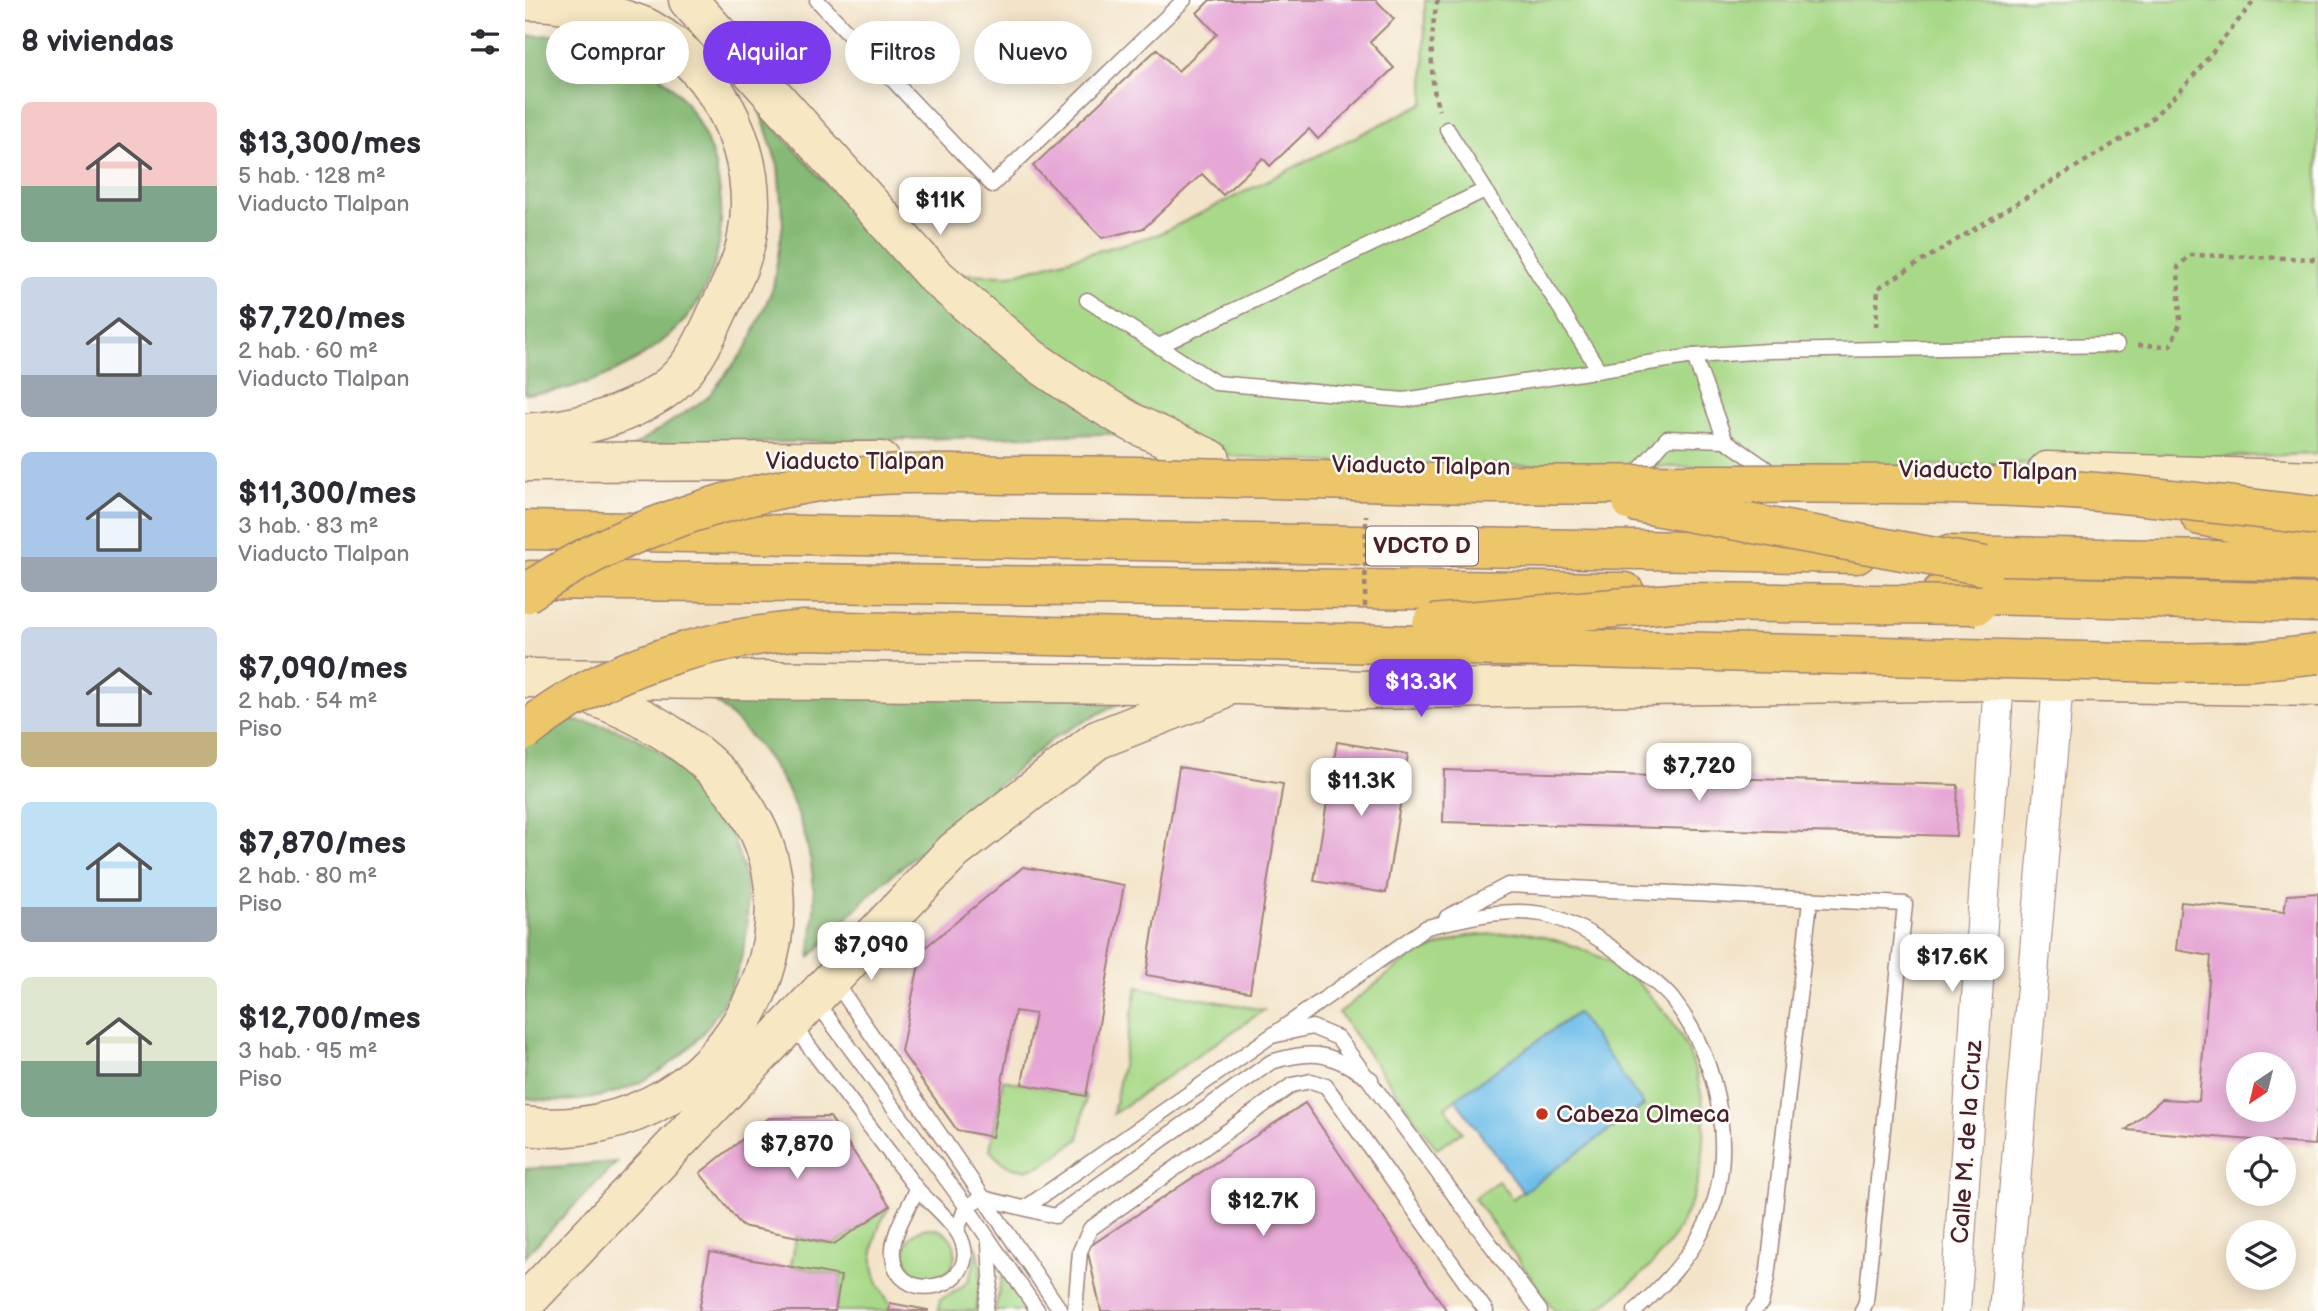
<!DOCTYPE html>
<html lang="es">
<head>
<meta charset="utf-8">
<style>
	:root { --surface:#fff; --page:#f2f2f3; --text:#2b2b33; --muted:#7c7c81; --accent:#7c3aed }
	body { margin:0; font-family:"Balsamiq Sans",sans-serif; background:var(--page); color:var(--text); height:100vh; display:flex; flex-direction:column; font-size:26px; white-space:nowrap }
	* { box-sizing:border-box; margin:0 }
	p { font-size:23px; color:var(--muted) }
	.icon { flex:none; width:38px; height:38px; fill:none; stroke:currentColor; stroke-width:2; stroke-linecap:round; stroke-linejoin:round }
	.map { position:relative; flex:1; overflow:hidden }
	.side { display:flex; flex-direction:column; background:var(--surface); width:525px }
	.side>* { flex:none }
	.guide { position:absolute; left:21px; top:21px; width:665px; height:63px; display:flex; gap:14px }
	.needle { width:46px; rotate:215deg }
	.buttons { position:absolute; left:1701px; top:1052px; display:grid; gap:14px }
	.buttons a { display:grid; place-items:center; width:70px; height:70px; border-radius:50%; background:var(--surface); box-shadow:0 4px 18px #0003; font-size:35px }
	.price { position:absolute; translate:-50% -60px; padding:0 16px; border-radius:14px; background:#fff; color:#222; font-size:23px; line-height:46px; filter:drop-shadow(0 2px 4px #0008) }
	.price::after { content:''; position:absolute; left:50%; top:42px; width:21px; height:16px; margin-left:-10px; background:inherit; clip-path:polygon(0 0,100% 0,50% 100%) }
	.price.on { background:var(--accent); color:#fff }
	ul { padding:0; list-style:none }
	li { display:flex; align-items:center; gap:21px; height:175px; padding:0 21px }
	li span { display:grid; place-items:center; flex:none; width:196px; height:140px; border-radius:10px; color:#555 }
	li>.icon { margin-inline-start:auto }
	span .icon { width:84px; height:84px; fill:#fffc; stroke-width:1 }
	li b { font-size:30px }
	h2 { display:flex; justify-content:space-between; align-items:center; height:84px; padding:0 21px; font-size:30px }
	.pill { padding:0 24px; border-radius:32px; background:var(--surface); box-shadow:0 4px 18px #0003; font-size:24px; line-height:63px }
	.pill.on { background:var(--accent); color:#fff }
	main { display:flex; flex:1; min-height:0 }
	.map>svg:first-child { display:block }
	.green { fill:#a8d988; stroke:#797c5a; stroke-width:2 }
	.forest { fill:#86b974; stroke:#686c50; stroke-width:2 }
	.water { fill:#6ebee9; stroke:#5c6e8a; stroke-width:2 }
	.building { fill:#e6a7d6; fill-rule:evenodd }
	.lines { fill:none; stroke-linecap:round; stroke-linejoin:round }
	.lane-casing { stroke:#9e827a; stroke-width:17 }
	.street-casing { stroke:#9e827a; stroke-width:32 }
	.secondary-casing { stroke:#9e827a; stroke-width:41 }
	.highway-casing { stroke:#9e827a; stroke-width:41 }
	.path { stroke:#9e827a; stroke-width:4.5; stroke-dasharray:5 5; stroke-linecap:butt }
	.lane { stroke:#fff; stroke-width:14 }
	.street { stroke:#fff; stroke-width:30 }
	.secondary { stroke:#f7e8c3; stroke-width:38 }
	.highway { stroke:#ecc669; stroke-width:38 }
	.highway-bridge-casing { stroke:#9e827a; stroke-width:41; stroke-linecap:butt }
	.path-bridge { stroke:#9e827a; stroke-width:4.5; stroke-dasharray:5 5; stroke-linecap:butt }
	.highway-bridge { stroke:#ecc669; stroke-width:38 }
	.poi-dot { fill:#c8321e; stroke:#fdfcf7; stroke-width:2.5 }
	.labels { text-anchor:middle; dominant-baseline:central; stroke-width:5; stroke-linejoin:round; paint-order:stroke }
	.shield { fill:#fdfcf7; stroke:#806168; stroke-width:2 }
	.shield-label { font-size:23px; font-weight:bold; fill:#4a1f2b }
	.street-label { font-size:24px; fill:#4a1f2b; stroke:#fdfcf7 }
	.poi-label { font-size:24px; fill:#4a1f2b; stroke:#fdfcf7; text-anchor:start }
</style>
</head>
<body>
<main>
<section class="side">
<h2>8 viviendas<svg class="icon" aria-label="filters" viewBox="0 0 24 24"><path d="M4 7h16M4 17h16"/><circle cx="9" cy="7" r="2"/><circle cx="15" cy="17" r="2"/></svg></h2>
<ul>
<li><span style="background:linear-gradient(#f6c9c9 60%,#7fa58c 0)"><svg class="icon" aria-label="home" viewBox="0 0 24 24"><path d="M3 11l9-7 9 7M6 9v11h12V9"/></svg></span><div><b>$13,300/mes</b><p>5 hab. · 128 m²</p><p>Viaducto Tlalpan</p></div></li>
<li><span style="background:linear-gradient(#c9d6e8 70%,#9aa5b1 0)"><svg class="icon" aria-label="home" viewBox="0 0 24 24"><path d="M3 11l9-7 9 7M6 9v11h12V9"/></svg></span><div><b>$7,720/mes</b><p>2 hab. · 60 m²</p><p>Viaducto Tlalpan</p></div></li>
<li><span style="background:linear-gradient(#a9c7e8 75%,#9aa5b1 0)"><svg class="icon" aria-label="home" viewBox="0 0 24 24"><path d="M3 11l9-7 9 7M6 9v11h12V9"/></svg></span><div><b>$11,300/mes</b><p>3 hab. · 83 m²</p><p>Viaducto Tlalpan</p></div></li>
<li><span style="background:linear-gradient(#c9d6e8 75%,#c2b280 0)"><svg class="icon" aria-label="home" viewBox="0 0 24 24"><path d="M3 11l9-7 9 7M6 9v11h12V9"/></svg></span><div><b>$7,090/mes</b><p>2 hab. · 54 m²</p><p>Piso</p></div></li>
<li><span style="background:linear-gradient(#bfe0f5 75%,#9aa5b1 0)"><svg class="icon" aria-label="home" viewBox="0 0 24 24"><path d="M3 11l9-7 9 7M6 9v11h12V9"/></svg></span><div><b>$7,870/mes</b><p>2 hab. · 80 m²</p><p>Piso</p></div></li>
<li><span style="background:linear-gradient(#dfe7d0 60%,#7fa58c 0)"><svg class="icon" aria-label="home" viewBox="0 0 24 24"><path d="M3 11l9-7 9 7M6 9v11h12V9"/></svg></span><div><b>$12,700/mes</b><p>3 hab. · 95 m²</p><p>Piso</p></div></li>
</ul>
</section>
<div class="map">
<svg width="1793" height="1311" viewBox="0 0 1793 1311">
	<rect width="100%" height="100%" fill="#fdfcf7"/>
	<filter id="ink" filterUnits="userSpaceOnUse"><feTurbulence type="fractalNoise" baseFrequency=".0143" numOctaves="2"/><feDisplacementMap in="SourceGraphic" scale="14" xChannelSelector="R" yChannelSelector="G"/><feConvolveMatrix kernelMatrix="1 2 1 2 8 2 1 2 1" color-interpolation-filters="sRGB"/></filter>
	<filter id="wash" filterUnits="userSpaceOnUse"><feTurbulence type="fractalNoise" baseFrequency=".00686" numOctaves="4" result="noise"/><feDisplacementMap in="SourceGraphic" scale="28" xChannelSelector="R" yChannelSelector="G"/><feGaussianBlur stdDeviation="1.57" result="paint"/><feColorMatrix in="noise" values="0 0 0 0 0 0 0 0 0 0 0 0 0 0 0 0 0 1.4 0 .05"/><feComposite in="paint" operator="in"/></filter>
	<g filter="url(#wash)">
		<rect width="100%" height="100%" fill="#f3e4c9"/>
		<g class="green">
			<polygon points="900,0 1793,0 1793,454 1384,467 1242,468 815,463 687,455 411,274 486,275 634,234 899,103"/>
			<path d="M 999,932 C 1037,941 1070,951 1103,973 C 1112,980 1120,991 1129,1000 C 1206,1081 1193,1220 1102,1286 C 1093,1293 1079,1308 1068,1311 C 1057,1311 1041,1311 1030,1311 L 949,1198 L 973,1181 L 987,1199 L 1119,1106 L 1052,1013 L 920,1107 L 937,1132 L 912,1149 L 814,1013 L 888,955 L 942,936 Z"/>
			<polygon points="612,987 739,1010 588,1114"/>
			<path d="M 478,1080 L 561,1096 L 554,1139 C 523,1161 497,1189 465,1150 Z"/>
			<path d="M 365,1206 C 344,1239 340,1271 365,1303 L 364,1311 L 310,1311 L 316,1276 L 266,1266 L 271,1237 L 309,1244 Z"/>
			<circle cx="405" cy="1253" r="25"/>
			<path d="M 451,1245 C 459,1268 455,1287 451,1311 L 413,1311 L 415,1299 C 444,1288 450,1276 451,1245 Z"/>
			<polygon points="477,1275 503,1311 470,1311"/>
		</g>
		<g class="forest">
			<path d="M 45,35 C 80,46 113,56 141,81 C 206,140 218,262 153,327 C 112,368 57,391 0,394 L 0,36 Z"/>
			<polygon points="235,111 377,267 614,433 109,446 182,398 222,347 248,288 258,224 253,166"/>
			<path d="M 162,679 L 607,696 L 530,737 L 347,892 L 285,957 C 286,936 291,913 289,892 C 284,798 235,733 162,679 Z"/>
			<path d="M 0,719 C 27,719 59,720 84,727 C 113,735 140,754 161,773 C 299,902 186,1128 0,1098 Z"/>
			<polygon points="92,1162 0,1256 0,1169"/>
		</g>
		<polygon class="water" points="1052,1013 1119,1105 998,1192 930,1099"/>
		<g id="blocks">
			<g class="building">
				<polygon points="685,0 851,0 869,19 845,42 869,68 793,139 784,129 745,166 738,158 698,195 677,174 619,228 577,238 508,166 632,49 653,71 692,34 672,13"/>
				<polygon points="812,742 883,754 861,893 789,881"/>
				<polygon points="654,767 758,784 725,992 621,975"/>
				<polygon points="919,770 1433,785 1431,836 918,822"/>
				<polygon points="498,867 599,885 561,1096 497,1084 510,1014 490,1011 467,1137 432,1130 376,1051 397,950"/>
				<path d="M 1793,893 L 1793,1107 L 1789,1145 L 1601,1130 L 1637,1099 L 1674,1101 L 1686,956 L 1651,950 L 1656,902 L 1759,912 L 1762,895 ZM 1713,1064 L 1759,1064 L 1759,1110 L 1713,1110 Z"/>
				<polygon points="780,1103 922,1311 576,1311 562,1248"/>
				<polygon points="305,1117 365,1206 309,1244 217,1226 175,1173 244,1118"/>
				<polygon points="185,1252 316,1276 310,1311 174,1311"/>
				<polygon points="365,1303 403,1310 403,1311 364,1311"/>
			</g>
		</g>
	</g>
	<g filter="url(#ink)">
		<use href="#blocks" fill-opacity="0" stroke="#9e827a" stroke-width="2"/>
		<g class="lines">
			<g class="lane-casing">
				<g id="lane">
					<polyline points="292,0 467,185 659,0"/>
					<polyline points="922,129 1074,370"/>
					<polyline points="562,300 691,383 879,400 1169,356 1200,440"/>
					<polyline points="634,346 960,190"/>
					<polyline points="1169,356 1243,351 1592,345"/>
					<polyline points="1116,468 1142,438 1200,440 1242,469"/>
					<polyline points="922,917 983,885 1380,904 1341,1302 1337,1311"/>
					<polyline points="309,980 536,1311"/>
					<polyline points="290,1000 441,1206 513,1311"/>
					<polyline points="267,1024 392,1189"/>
					<polyline points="747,1036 787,1027 813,1038 1015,1311"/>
					<path d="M 392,1189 C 405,1203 423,1217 433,1233 C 466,1290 364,1311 368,1249 C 369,1230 384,1207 392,1189 Z"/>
					<path d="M 500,1208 L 902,927 C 939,919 978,907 1017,914 C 1047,919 1090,948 1113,968 C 1124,978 1139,988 1148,1000 C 1196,1062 1214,1159 1178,1230 C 1162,1261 1136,1288 1110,1311"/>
					<path d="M 432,1231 L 441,1206 L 458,1198 L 530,1216 L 746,1062 C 793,1048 805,1054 846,1079"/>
					<polyline points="460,1311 466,1278 464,1243"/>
					<polyline points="550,1311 555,1251 565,1229 767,1085 786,1081 801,1086 961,1311"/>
					<polyline points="1229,1311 1236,1303 1242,1278 1285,901"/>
				</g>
			</g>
			<g class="street-casing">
				<g id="street">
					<polyline points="1430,1311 1474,681"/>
					<polyline points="1479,1311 1533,684"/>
				</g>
			</g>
			<g class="secondary-casing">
				<g id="secondary">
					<polyline points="163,0 409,275 506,358 556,392 608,423 686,459"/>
					<path d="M 0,1 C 29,0 66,8 94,18 C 103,21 115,24 124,29 C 195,69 237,157 222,237 C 218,262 204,288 193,311 C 179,342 165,373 136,392 C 95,419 47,430 0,433"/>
					<polyline points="0,462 356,461"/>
					<polyline points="1522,471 1793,480"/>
					<polyline points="0,678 714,685 838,690 1474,681 1793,687"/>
					<path d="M 0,1126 C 49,1132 100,1122 143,1096 C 232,1043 279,918 230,824 C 194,755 118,711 46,689"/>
					<polyline points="0,1303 429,851 572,740 694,692"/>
				</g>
			</g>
			<g class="highway-casing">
				<g id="highway">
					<polyline points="1675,516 1793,540"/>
					<polyline points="0,530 1332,554"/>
					<polyline points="1424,555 1793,562"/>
					<polyline points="6,580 1100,592"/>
					<polyline points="1416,594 1793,603"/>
				</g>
			</g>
			<g class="path">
				<path d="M 913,0 C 905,27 904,84 914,110"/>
				<polyline points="1351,327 1353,288 1621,124 1660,86 1730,0"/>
				<polyline points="1613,345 1645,346 1655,324 1653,267 1665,255 1793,259"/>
			</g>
			<use href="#lane" class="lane"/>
			<use href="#street" class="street"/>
			<use href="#secondary" class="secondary"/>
			<use href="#highway" class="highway"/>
			<g class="highway-bridge-casing">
				<g id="highway-bridge">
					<polyline points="1107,502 1460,566"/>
					<path d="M 0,594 C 88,533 200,496 306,480 C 371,470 440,475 506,475 C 640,475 774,480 908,483 C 1115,488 1323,478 1529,489 C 1618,494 1705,506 1793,516"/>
					<polyline points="907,624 1158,602 1452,605"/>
					<path d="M 0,731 C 81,667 177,639 279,630 L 1644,663 L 1727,661 L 1793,654"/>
				</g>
			</g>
			<polyline class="path-bridge" points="840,607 841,515"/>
			<use href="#highway-bridge" class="highway-bridge"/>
		</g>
	</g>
	<circle class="poi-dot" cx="1017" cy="1114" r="7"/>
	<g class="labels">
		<rect class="shield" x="841" y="526.5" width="112" height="39" rx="5"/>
		<g class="shield-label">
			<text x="897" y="546">VDCTO D</text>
		</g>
		<g class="street-label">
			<text x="330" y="461">Viaducto Tlalpan</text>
			<text transform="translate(896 466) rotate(1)">Viaducto Tlalpan</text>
			<text transform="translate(1463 471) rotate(1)">Viaducto Tlalpan</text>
			<text transform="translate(1442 1142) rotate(-86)">Calle M. de la Cruz</text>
		</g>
		<g class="poi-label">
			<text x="1031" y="1114">Cabeza Olmeca</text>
		</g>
	</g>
</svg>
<div class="buttons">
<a><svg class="needle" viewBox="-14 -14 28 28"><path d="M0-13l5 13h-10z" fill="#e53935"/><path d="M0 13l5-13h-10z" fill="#7c7c81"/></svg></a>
<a><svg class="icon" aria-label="locate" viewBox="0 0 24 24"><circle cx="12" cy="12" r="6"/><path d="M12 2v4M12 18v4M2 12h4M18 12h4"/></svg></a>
<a><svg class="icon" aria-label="layers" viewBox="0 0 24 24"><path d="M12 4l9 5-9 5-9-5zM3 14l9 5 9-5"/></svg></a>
</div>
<b class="price" style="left:415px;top:237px">$11K</b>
<b class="price on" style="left:896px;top:719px">$13.3K</b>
<b class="price" style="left:1174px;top:803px">$7,720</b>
<b class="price" style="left:836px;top:818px">$11.3K</b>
<b class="price" style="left:346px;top:982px">$7,090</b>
<b class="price" style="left:1427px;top:994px">$17.6K</b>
<b class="price" style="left:272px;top:1181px">$7,870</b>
<b class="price" style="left:738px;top:1238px">$12.7K</b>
<div class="guide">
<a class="pill">Comprar</a>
<a class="pill on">Alquilar</a>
<a class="pill">Filtros</a>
<a class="pill">Nuevo</a>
</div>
</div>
</main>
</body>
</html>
